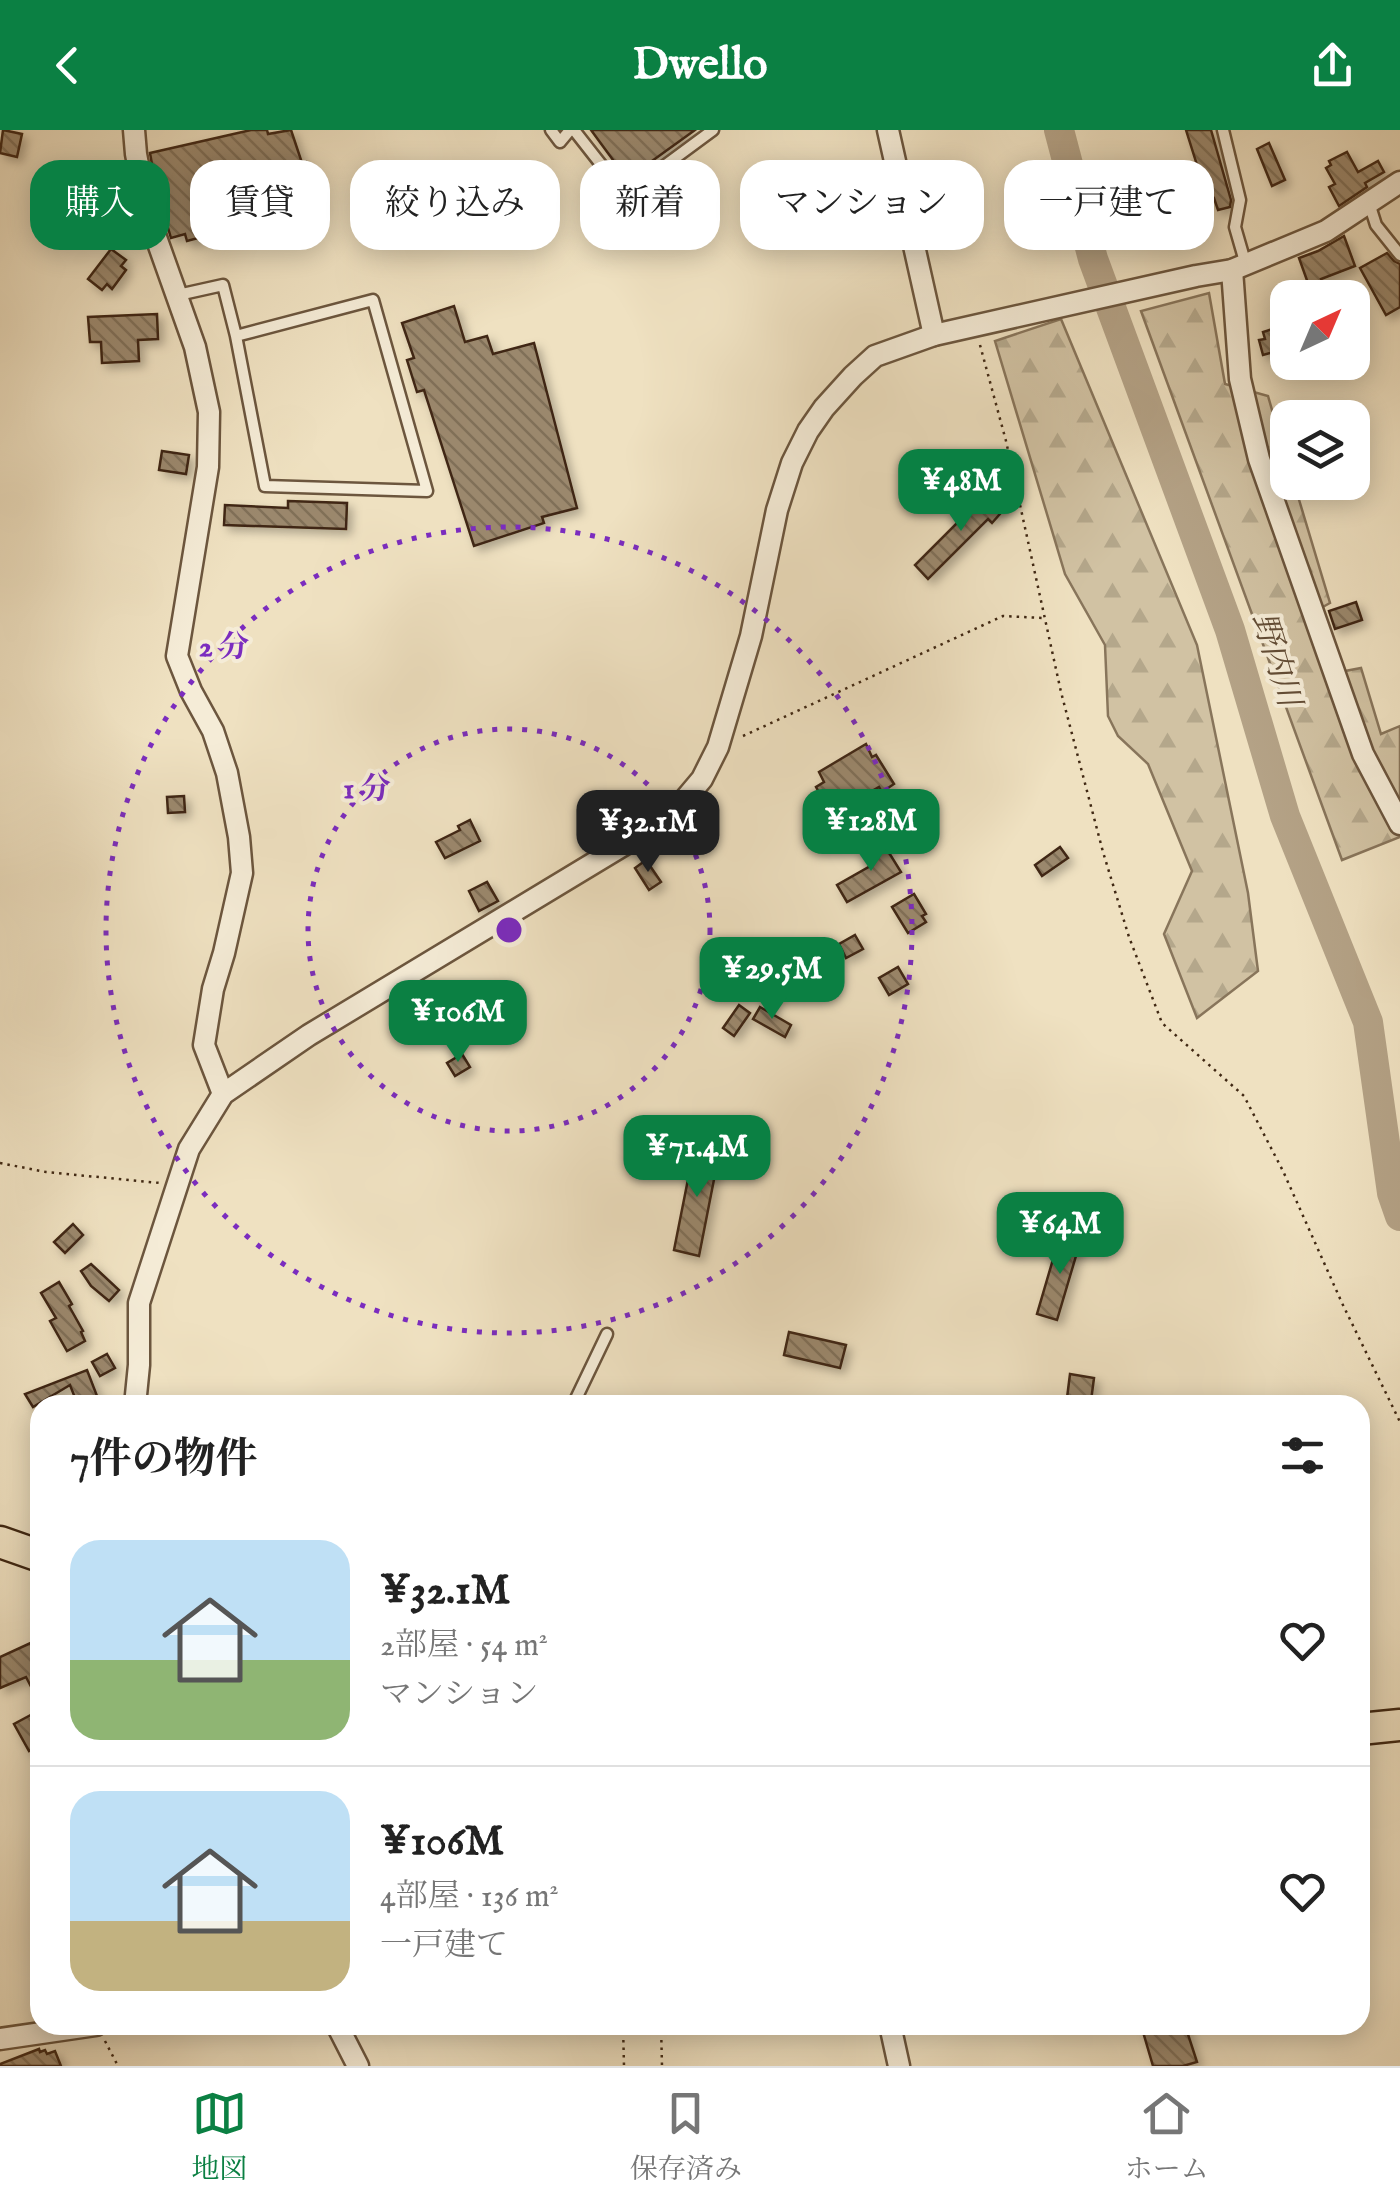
<!DOCTYPE html>
<html lang="ja">
<head>
<meta charset="utf-8">
<style>
	:root { --surface:#fff; --page:#f2f2f2; --text:#222; --muted:#767676; --line:#e0e0e0; --accent:#0b8043 }
	body { margin:0; font-family:"IM FELL English","Noto Serif JP",serif; background:var(--page); color:var(--text); height:100vh; display:flex; flex-direction:column; font-size:38px; white-space:nowrap }
	* { box-sizing:border-box; margin:0 }
	p { font-size:32px; color:var(--muted) }
	.icon { flex:none; width:55px; height:55px; fill:none; stroke:currentColor; stroke-width:2; stroke-linecap:round; stroke-linejoin:round }
	.map { position:relative; flex:1; overflow:hidden }
	.drawer { position:absolute; left:30px; top:1265px; width:1340px; height:640px; display:flex; flex-direction:column; background:var(--surface); border-radius:30px; box-shadow:0 5px 25px #0003 }
	.drawer>* { flex:none }
	.top-card { position:absolute; left:30px; top:30px; width:1340px; height:90px; display:flex; gap:20px }
	.needle { width:65px; rotate:44deg }
	.buttons { position:absolute; left:1270px; top:150px; display:grid; gap:20px }
	.buttons a { display:grid; place-items:center; width:100px; height:100px; border-radius:20px; background:var(--surface); box-shadow:0 5px 25px #0003; font-size:50px }
	.price { position:absolute; translate:-50% -85px; padding:0 22px; border-radius:20px; background:var(--accent); color:#fff; font-size:32px; line-height:65px; filter:drop-shadow(0 2px 5px #0008) }
	.price::after { content:''; position:absolute; left:50%; top:60px; width:30px; height:22px; margin-left:-15px; background:inherit; clip-path:polygon(0 0,100% 0,50% 100%) }
	.price.on { background:#222; color:#fff }
	ul { padding:0; list-style:none }
	li { display:flex; align-items:center; gap:30px; height:250px; padding:0 40px }
	li+li { border-top:2px solid var(--line) }
	li span { display:grid; place-items:center; flex:none; width:280px; height:200px; border-radius:30px; color:#555 }
	li>.icon { margin-inline-start:auto }
	span .icon { width:120px; height:120px; fill:#fffc; stroke-width:1 }
	li b { font-size:42px }
	h2 { display:flex; justify-content:space-between; align-items:center; height:120px; padding:0 40px; font-size:42px }
	.chip { padding:0 35px; border-radius:30px; background:var(--surface); box-shadow:0 5px 25px #0003; font-size:35px; line-height:90px }
	.chip.on { background:var(--accent); color:#fff }
	header { display:flex; justify-content:space-between; align-items:center; height:130px; padding:0 40px; background:var(--accent); color:#fff; font-size:45px; font-weight:700 }
	.tab-bar { display:flex; justify-content:space-around; align-items:center; height:140px; border-top:2px solid var(--line); background:var(--surface); font-size:28px; color:var(--muted) }
	.tab-bar a { display:grid; justify-items:center; gap:5px }
	.tab-bar .on { color:var(--accent) }
	.map>svg:first-child { display:block }
	.forest { fill:url(#forest-firs); stroke:#88755b; stroke-width:2.5 }
	.lines { fill:none; stroke-linecap:round; stroke-linejoin:round }
	.river { stroke:#b4a286; stroke-width:30 }
	.building { fill:url(#building-back-hatch); stroke:#402813; stroke-width:2.5; filter:url(#shadow) }
	.lane-casing { stroke:#6c563e; stroke-width:15 }
	.street-casing { stroke:#6c563e; stroke-width:25 }
	.primary-casing { stroke:#402813; stroke-width:35 }
	.path { stroke:#402813; stroke-width:2.5; stroke-dasharray:2.5 5; stroke-linecap:butt }
	.lane { stroke:#f5ecd7; stroke-width:10 }
	.street { stroke:#f5ecd7; stroke-width:20 }
	.primary { stroke:#efe1c1; stroke-width:30 }
	.ring { fill:none; stroke:#7b2cbf; stroke-width:5; stroke-dasharray:5 10 }
	.labels { text-anchor:middle; dominant-baseline:central; stroke-width:8; stroke-linejoin:round; paint-order:stroke }
	.water-label { font-size:32px; font-style:italic; fill:#634d36; stroke:#f5ecd7 }
	.centre { fill:#7b2cbf; stroke:#f5ecd7; stroke-width:5 }
	.ring-label { font-size:30px; text-anchor:middle; font-weight:bold; fill:#7b2cbf; stroke:#f5ecd7; stroke-width:8; stroke-linejoin:round; paint-order:stroke }
</style>
</head>
<body>
<header><svg class="icon" aria-label="back" viewBox="0 0 24 24"><path d="M15 5l-7 7 7 7"/></svg>Dwello<svg class="icon" aria-label="share" viewBox="0 0 24 24"><path d="M12 15V3M7 8l5-5 5 5M5 13v7h14v-7"/></svg></header>
<div class="map">
<svg width="1400" height="1936" viewBox="0 0 1400 1936">
	<defs>
		<pattern id="forest-firs" width="22" height="20" patternUnits="userSpaceOnUse" patternTransform="scale(2.5)"><rect width="22" height="20" fill="#d1c2a3"/><path d="M5 1l3.5 6h-7zM16 11l3.5 6h-7z" fill="#b4a78b"/></pattern>
		<pattern id="building-back-hatch" width="6" height="6" patternUnits="userSpaceOnUse" patternTransform="scale(2.5)"><rect width="6" height="6" fill="#9b886d"/><path d="M-1 5l2 2M0 0l6 6M5-1l2 2" fill="none" stroke="#806f58"/></pattern>
		<filter id="shadow"><feDropShadow dx="5" dy="5" stdDeviation="5" flood-color="#0004"/></filter>
	</defs>
	<rect width="100%" height="100%" fill="#efe1c1"/>
	<filter id="stains"><feTurbulence type="fractalNoise" baseFrequency=".002" numOctaves="4"/><feColorMatrix values="0 0 0 0 .2 0 0 0 0 .09 0 0 0 0 .02 0 0 0 .5 -.17"/></filter>
	<radialGradient id="worn" r=".72"><stop offset=".6" stop-color="#630" stop-opacity="0"/><stop offset="1" stop-color="#630" stop-opacity=".3"/></radialGradient>
	<g class="forest">
		<polygon points="1209,163 1225,254 1268,266 1287,332 1288,352 1294,353 1330,473 1321,478 1345,541 1361,538 1381,604 1400,596 1400,707 1342,730 1141,181"/>
		<polygon points="1061,189 1197,515 1248,763 1258,841 1197,888 1164,804 1192,741 1148,634 1118,606 1108,586 1105,515 1065,444 995,211"/>
	</g>
	<g class="lines">
		<polyline class="river" points="1059,0 1093,129 1230,500 1285,686 1368,892 1392,1063 1400,1086"/>
	</g>
	<g class="building">
		<polygon points="3,0 22,4 17,27 0,23"/>
		<polygon points="251,0 267,0 268,4 291,0 302,33 306,32 318,76 187,111 185,104 171,108 156,57 150,23"/>
		<polygon points="591,0 695,0 627,49"/>
		<polygon points="1186,0 1211,0 1231,70 1230,77 1218,80 1214,68 1208,70"/>
		<polygon points="1269,13 1285,50 1272,56 1257,19"/>
		<polygon points="1347,22 1358,42 1378,31 1384,42 1365,53 1367,57 1339,76 1329,57 1335,54 1326,38 1331,35 1329,31"/>
		<polygon points="111,46 124,48 121,77 83,73 85,52 110,55"/>
		<polygon points="603,65 620,85 610,93 593,73"/>
		<polygon points="1344,106 1355,136 1321,149 1322,152 1309,156 1299,128 1318,121"/>
		<polygon points="111,119 126,130 121,136 126,140 112,159 107,154 102,160 88,149"/>
		<polygon points="1387,123 1394,131 1400,134 1400,177 1386,185 1360,138"/>
		<polygon points="454,176 465,212 487,206 493,224 534,213 577,378 542,387 544,393 474,416 424,260 417,262 407,230 414,228 402,193"/>
		<polygon points="157,184 158,209 138,210 139,231 102,233 101,212 90,212 88,187"/>
		<polygon points="1288,194 1288,218 1263,225 1259,210 1265,209 1263,202"/>
		<polygon points="162,321 189,325 186,344 159,340"/>
		<polygon points="989,361 1006,377 992,393 988,389 928,449 915,435"/>
		<polygon points="288,371 347,373 346,399 224,395 225,375 288,378"/>
		<polygon points="1356,472 1362,490 1335,499 1329,481"/>
		<polygon points="866,614 872,627 876,625 894,654 882,662 879,657 841,679 834,667 825,673 816,657 824,652 819,642"/>
		<polygon points="184,666 185,682 168,683 167,667"/>
		<polygon points="470,690 480,711 445,728 436,712 460,700 458,696"/>
		<polygon points="883,713 901,742 847,772 837,755 872,735 865,724"/>
		<polygon points="1060,717 1068,728 1042,746 1035,735"/>
		<polygon points="646,730 661,752 649,760 635,738"/>
		<polygon points="487,752 498,771 479,781 469,761"/>
		<polygon points="914,764 926,784 922,786 926,792 908,803 892,777"/>
		<polygon points="855,805 863,819 846,828 839,814"/>
		<polygon points="898,837 908,854 889,865 879,848"/>
		<polygon points="739,875 750,883 734,906 723,898"/>
		<polygon points="760,877 791,895 785,907 753,889"/>
		<polygon points="462,924 470,937 455,946 447,933"/>
		<polygon points="695,1014 720,1019 699,1126 674,1120"/>
		<polygon points="73,1094 83,1105 65,1123 54,1112"/>
		<polygon points="1071,1096 1084,1099 1057,1190 1037,1184 1054,1126 1062,1129"/>
		<polygon points="91,1134 119,1160 109,1171 91,1156 81,1141"/>
		<polygon points="59,1152 72,1174 69,1176 83,1201 81,1202 85,1211 67,1221 50,1191 56,1188 41,1163"/>
		<polygon points="789,1202 846,1215 840,1238 784,1225"/>
		<polygon points="107,1224 115,1238 100,1246 92,1232"/>
		<polygon points="87,1240 97,1266 77,1273 70,1255 33,1277 25,1264"/>
		<polygon points="1070,1244 1094,1248 1091,1271 1067,1268"/>
		<polygon points="35,1511 40,1522 40,1574 26,1547 0,1558 0,1527"/>
		<polygon points="40,1580 40,1615 29,1621 14,1594"/>
		<polygon points="1141,1895 1185,1895 1197,1932 1183,1936 1153,1936"/>
		<polygon points="39,1919 40,1922 45,1920 47,1924 55,1921 61,1936 0,1936 0,1934"/>
	</g>
	<g class="lines">
		<g class="lane-casing">
			<g id="lane">
				<polyline points="551,0 560,12 570,0"/>
				<polyline points="574,0 625,65 713,0"/>
				<polyline points="1223,0 1240,70 1235,97 1246,135"/>
				<polyline points="1369,73 1376,95 1400,125"/>
				<polyline points="178,165 223,155 236,206 265,356 427,361 373,170 236,206"/>
				<polyline points="573,1275 607,1204"/>
			</g>
		</g>
		<g class="street-casing">
			<g id="street">
				<polyline points="134,0 136,24 147,82 195,217 209,282 208,337 177,526 191,561 213,601 227,643 239,707 242,743 224,823 213,859 204,915 223,964"/>
				<polyline points="888,0 934,205"/>
				<polyline points="1232,140 1240,249 1259,329 1363,624 1400,694"/>
				<polyline points="135,1275 139,1235 139,1173 189,1019 223,964 309,905 670,687 702,649 718,617 751,506 777,380 792,333 808,301 824,278 853,246 875,226 934,205 1196,146 1232,140 1326,101 1400,52"/>
				<polyline points="337,1895 358,1936"/>
				<polyline points="890,1895 899,1936"/>
				<polyline points="0,1909 96,1895"/>
			</g>
		</g>
		<g class="primary-casing">
			<g id="primary">
				<polyline points="0,1412 40,1426"/>
				<polyline points="1360,1599 1400,1595"/>
			</g>
		</g>
		<g class="path">
			<polyline points="980,215 1006,311 1061,562 1103,722 1129,807 1162,893 1244,966 1283,1041 1342,1173 1400,1292"/>
			<polyline points="743,606 1003,486 1044,488"/>
			<polyline points="0,1033 46,1042 160,1053"/>
			<polyline points="623,1895 624,1936"/>
			<polyline points="661,1895 662,1936"/>
			<polyline points="105,1911 118,1936"/>
		</g>
		<use href="#lane" class="lane"/>
		<use href="#street" class="street"/>
		<use href="#primary" class="primary"/>
	</g>
	<g class="ring">
		<circle cx="509" cy="800" r="201"/>
		<circle cx="509" cy="800" r="403"/>
	</g>
	<g class="labels">
		<g class="water-label">
			<text transform="translate(1275 530) rotate(73)">野内川</text>
		</g>
	</g>
	<circle cx="509" cy="800" r="15" class="centre"/>
	<g class="ring-label">
		<text x="224" y="526">2 分</text>
		<text x="367" y="668">1 分</text>
	</g>
	<rect width="100%" height="100%" filter="url(#stains)"/>
	<rect width="100%" height="100%" fill="url(#worn)"/>
</svg>
<div class="buttons">
<a><svg class="needle" viewBox="-14 -14 28 28"><path d="M0-13l5 13h-10z" fill="#e53935"/><path d="M0 13l5-13h-10z" fill="#767676"/></svg></a>
<a><svg class="icon" aria-label="layers" viewBox="0 0 24 24"><path d="M12 4l9 5-9 5-9-5zM3 14l9 5 9-5"/></svg></a>
</div>
<b class="price" style="left:961px;top:404px">¥48M</b>
<b class="price" style="left:871px;top:744px">¥128M</b>
<b class="price on" style="left:648px;top:745px">¥32.1M</b>
<b class="price" style="left:772px;top:892px">¥29.5M</b>
<b class="price" style="left:458px;top:935px">¥106M</b>
<b class="price" style="left:697px;top:1070px">¥71.4M</b>
<b class="price" style="left:1060px;top:1147px">¥64M</b>
<div class="top-card">
<a class="chip on">購入</a>
<a class="chip">賃貸</a>
<a class="chip">絞り込み</a>
<a class="chip">新着</a>
<a class="chip">マンション</a>
<a class="chip">一戸建て</a>
</div>
<section class="drawer">
<h2>7件の物件<svg class="icon" aria-label="filters" viewBox="0 0 24 24"><path d="M4 7h16M4 17h16"/><circle cx="9" cy="7" r="2"/><circle cx="15" cy="17" r="2"/></svg></h2>
<ul>
<li><span style="background:linear-gradient(#bfe0f5 60%,#8fb573 0)"><svg class="icon" aria-label="home" viewBox="0 0 24 24"><path d="M3 11l9-7 9 7M6 9v11h12V9"/></svg></span><div><b>¥32.1M</b><p>2部屋 · 54 m²</p><p>マンション</p></div><svg class="icon" aria-label="heart" viewBox="0 0 24 24"><path d="M12 20l-8-8c-3-5 5-10 8-4 3-6 11-1 8 4z"/></svg></li>
<li><span style="background:linear-gradient(#bfe0f5 65%,#c2b280 0)"><svg class="icon" aria-label="home" viewBox="0 0 24 24"><path d="M3 11l9-7 9 7M6 9v11h12V9"/></svg></span><div><b>¥106M</b><p>4部屋 · 136 m²</p><p>一戸建て</p></div><svg class="icon" aria-label="heart" viewBox="0 0 24 24"><path d="M12 20l-8-8c-3-5 5-10 8-4 3-6 11-1 8 4z"/></svg></li>
</ul>
</section>
</div>
<nav class="tab-bar">
<a class="on"><svg class="icon" aria-label="map" viewBox="0 0 24 24"><path d="M3 6l6-2 6 2 6-2v14l-6 2-6-2-6 2zM9 4v14M15 6v14"/></svg>地図</a>
<a><svg class="icon" aria-label="saved" viewBox="0 0 24 24"><path d="M7 4h10v16l-5-4-5 4z"/></svg>保存済み</a>
<a><svg class="icon" aria-label="home" viewBox="0 0 24 24"><path d="M3 11l9-7 9 7M6 9v11h12V9"/></svg>ホーム</a>
</nav>
</body>
</html>
